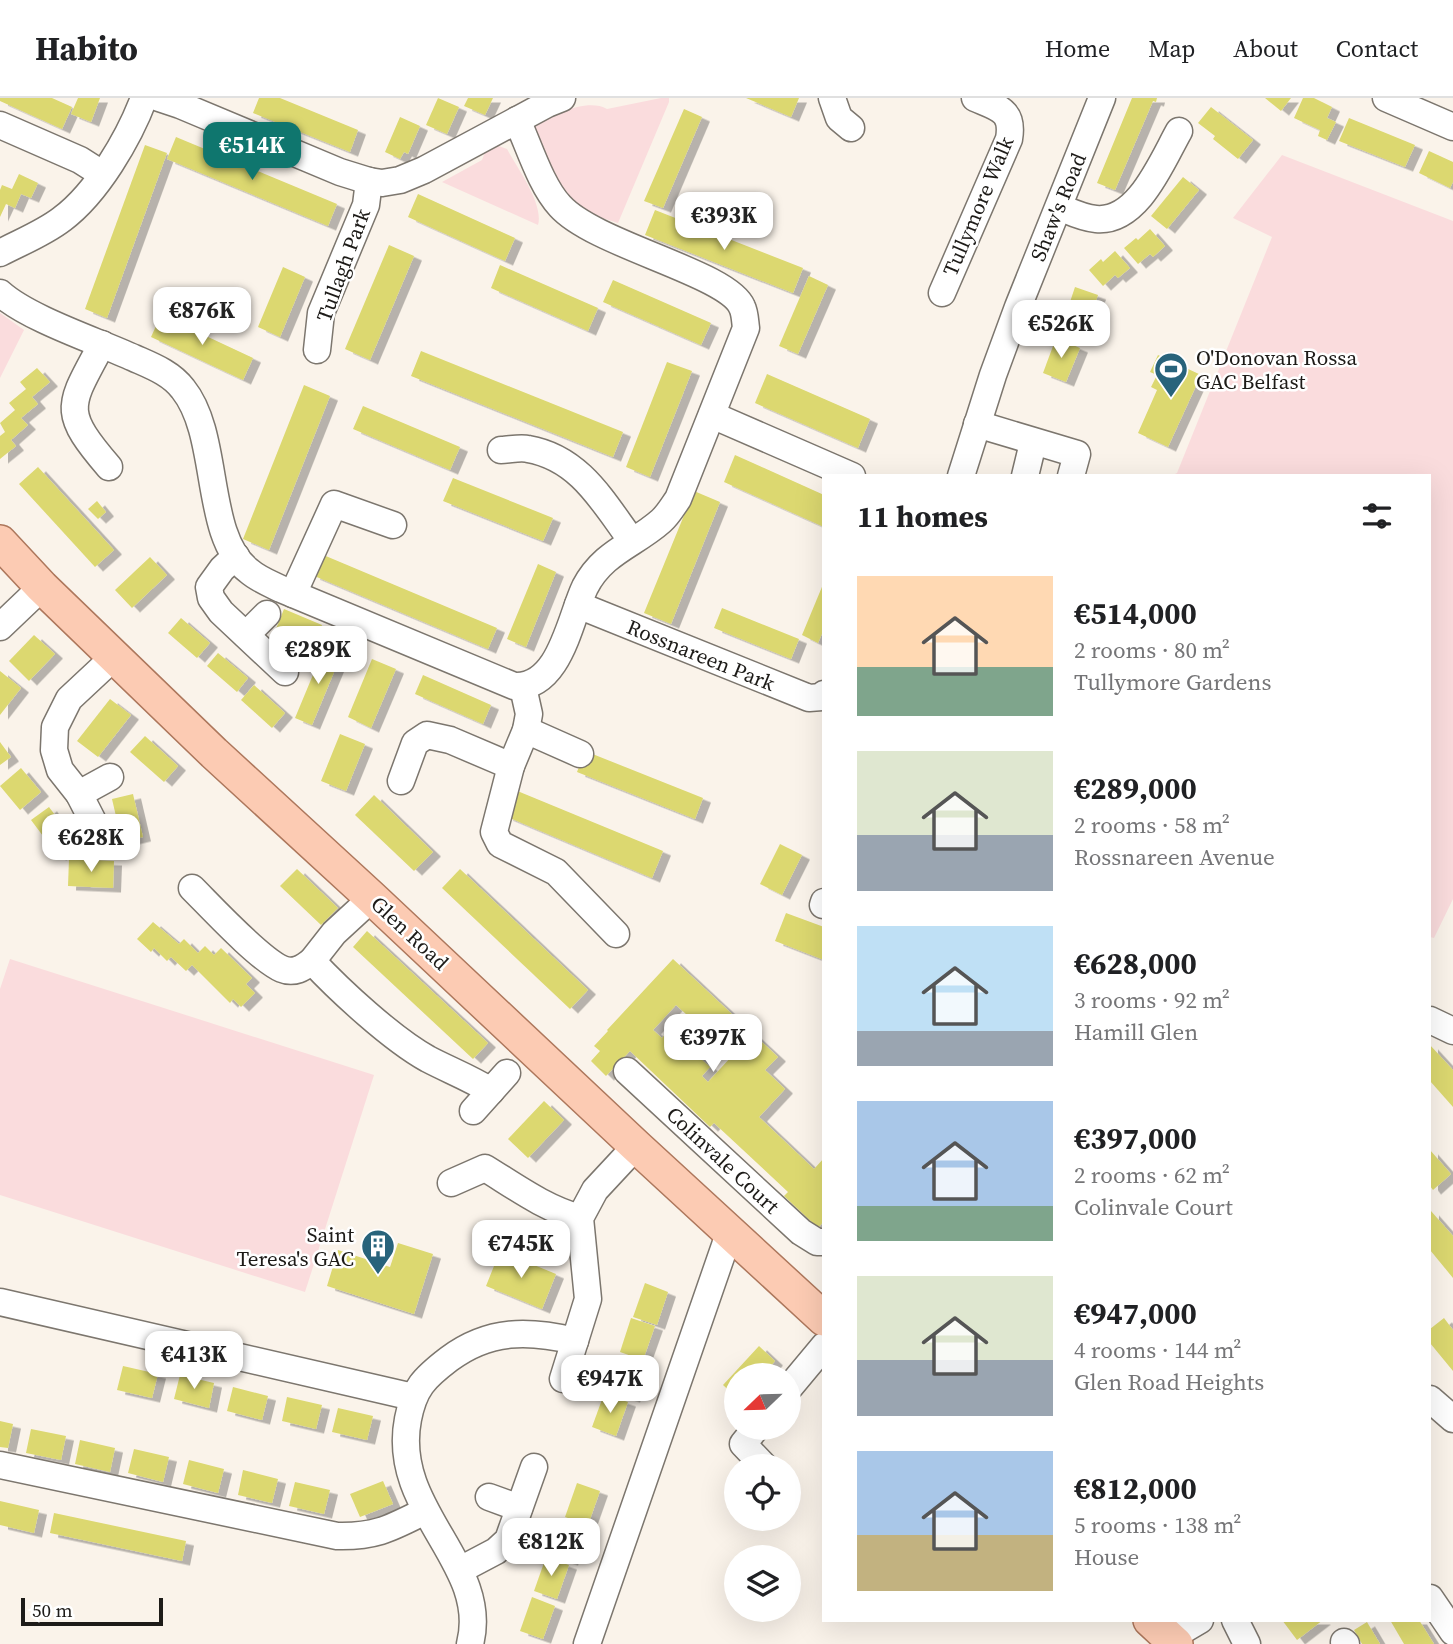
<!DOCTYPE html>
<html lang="en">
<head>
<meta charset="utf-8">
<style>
	:root { --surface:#fff; --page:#f2f2f2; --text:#202124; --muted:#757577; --line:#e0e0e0; --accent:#0f766e }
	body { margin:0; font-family:"Source Serif 4",serif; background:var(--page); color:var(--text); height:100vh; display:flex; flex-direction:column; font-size:26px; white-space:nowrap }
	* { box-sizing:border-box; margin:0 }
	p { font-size:23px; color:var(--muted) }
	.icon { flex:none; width:38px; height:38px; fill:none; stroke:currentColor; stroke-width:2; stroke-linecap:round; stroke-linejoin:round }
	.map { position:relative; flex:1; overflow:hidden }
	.details { position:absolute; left:822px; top:376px; width:609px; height:1148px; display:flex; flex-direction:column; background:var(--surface); border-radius:0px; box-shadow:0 7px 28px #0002 }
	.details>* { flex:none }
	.needle { width:46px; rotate:247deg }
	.fabs { position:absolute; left:724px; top:1265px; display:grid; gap:14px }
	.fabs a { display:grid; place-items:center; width:77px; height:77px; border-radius:50%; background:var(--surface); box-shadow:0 7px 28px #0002; font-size:35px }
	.scale { position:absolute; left:21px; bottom:18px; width:142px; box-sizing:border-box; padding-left:7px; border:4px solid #1d1b18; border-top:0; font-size:19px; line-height:24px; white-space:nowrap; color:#1d1b18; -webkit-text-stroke:5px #fff; paint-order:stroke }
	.price { position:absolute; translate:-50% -60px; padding:0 16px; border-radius:14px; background:#fff; color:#222; font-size:23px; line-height:46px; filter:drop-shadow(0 2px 4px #0008) }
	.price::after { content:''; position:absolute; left:50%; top:42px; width:21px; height:16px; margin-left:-10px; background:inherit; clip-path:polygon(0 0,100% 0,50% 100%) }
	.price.on { background:var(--accent); color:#fff }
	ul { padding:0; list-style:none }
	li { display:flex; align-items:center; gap:21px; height:175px; padding:0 35px }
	li span { display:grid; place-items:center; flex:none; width:196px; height:140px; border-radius:0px; color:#555 }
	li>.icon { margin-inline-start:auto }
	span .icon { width:84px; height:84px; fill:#fffc; stroke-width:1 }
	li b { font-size:30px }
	h2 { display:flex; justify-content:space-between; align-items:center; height:84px; padding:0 35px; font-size:30px }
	header { display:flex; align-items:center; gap:42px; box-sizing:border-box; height:98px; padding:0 35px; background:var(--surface); border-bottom:2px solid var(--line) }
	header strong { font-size:33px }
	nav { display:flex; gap:38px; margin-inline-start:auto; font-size:24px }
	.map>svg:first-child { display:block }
	.green { fill:#fadcdd }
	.building { fill:#dcd870; fill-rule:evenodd; filter:url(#shadow) }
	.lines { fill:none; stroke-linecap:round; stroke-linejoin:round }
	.minor-casing { stroke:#7c766e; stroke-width:29 }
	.major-casing { stroke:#ad775c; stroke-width:36 }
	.minor { stroke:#fff; stroke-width:26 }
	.major { stroke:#fccbb3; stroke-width:33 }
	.labels { text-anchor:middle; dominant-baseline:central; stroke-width:5; stroke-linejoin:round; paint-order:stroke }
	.street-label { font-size:21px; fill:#1d1b18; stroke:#fff }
	.poi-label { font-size:21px; fill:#1d1b18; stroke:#fff; text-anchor:start }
</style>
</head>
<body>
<header>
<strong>Habito</strong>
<nav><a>Home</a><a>Map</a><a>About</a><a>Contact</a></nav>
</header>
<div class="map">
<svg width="1453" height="1546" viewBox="0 0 1453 1546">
	<defs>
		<filter id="shadow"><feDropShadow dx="8" dy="4.5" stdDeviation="0" flood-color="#0004"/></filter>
	</defs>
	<rect width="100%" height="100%" fill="#faf3ea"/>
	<g class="green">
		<path d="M 661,0 L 669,0 L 669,4 L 618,125 L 593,117 L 565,100 L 533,32 L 536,24 C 556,16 588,0 607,11 Z"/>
		<path d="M 496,47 L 507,51 C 517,70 544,106 538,127 L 442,84 L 482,62 L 487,49 Z"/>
		<polygon points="1282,57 1453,123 1453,801 1434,840 1430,839 1430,378 1171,378 1177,375 1272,139 1233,120"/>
		<polygon points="0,215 24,232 0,280"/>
		<polygon points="10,861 374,977 305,1194 0,1097 0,891"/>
	</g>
	<g class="building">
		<polygon points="0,0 52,0 72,9 62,31 0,3"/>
		<polygon points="78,0 100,0 91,24 71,16"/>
		<polygon points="259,0 280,0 358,32 350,54 253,15"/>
		<polygon points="438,0 459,9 447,36 426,27"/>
		<polygon points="468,0 493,0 485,17 464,8"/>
		<polygon points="746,0 799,0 791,19"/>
		<polygon points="1132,0 1157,0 1156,4 1153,3 1115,92 1097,85"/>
		<polygon points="1265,0 1291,0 1281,13"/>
		<polygon points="1303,0 1314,0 1332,9 1327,20 1336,24 1327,42 1318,38 1320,32 1294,20"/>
		<polygon points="1211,9 1253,42 1238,61 1213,41 1215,38 1198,25"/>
		<polygon points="684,11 702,19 663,110 644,103"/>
		<polygon points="400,19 420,28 408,56 404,54 400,61 385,54"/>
		<polygon points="1349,20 1415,47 1405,69 1339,43"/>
		<polygon points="176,39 337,106 328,128 167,61"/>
		<polygon points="145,47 167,55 107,220 85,211"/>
		<polygon points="1429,53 1453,64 1453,84 1450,90 1419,75"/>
		<polygon points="19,76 38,85 31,100 21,96 15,110 6,106 0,119 0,92 2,87 12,91"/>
		<polygon points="1183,79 1199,92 1167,131 1151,118"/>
		<polygon points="418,96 515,140 505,163 408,119"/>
		<polygon points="655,112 803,170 793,195 645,137"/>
		<polygon points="1150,131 1165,148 1153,159 1150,156 1138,166 1124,150 1136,140 1138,142"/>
		<polygon points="389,147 414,158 370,262 345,251"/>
		<polygon points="1115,153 1130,170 1118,180 1115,177 1103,188 1089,172 1101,161 1103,164"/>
		<polygon points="500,167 598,210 588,233 491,190"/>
		<polygon points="283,169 305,179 280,239 258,229"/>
		<polygon points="809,178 828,187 798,256 779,248"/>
		<polygon points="613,182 711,225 701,247 603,204"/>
		<polygon points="1075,189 1098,197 1086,232 1063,225"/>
		<polygon points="161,217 253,260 243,282 151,239"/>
		<polygon points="1056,240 1080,250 1066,284 1043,275"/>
		<polygon points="421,253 623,334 613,359 411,278"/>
		<polygon points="1158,257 1201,277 1168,349 1138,335 1157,292 1151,289 1157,277 1150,274"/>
		<polygon points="667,264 692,273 650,379 626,369"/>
		<polygon points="37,270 50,284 32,299 38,306 21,320 28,327 11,342 16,348 0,361 0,338 5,334 0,325 15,312 9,305 26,291 20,284"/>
		<polygon points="767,276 870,321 858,350 755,305"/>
		<polygon points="304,287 330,298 269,452 243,441"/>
		<polygon points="363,308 460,349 450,372 353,331"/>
		<polygon points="735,357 824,397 824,429 724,384"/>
		<polygon points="38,369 114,452 95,469 19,386"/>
		<polygon points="453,380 553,420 543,443 443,403"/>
		<polygon points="694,393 720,404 671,526 644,515"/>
		<polygon points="97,403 106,414 98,421 88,411"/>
		<polygon points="321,456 497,530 488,551 312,477"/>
		<polygon points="150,459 167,477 132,510 115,492"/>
		<polygon points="538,466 556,474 526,549 507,541"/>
		<polygon points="824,484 824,531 818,545 802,537"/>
		<polygon points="722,510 799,541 791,561 714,530"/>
		<polygon points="284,511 322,527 314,547 276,531"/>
		<polygon points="181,520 210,545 197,560 168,535"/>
		<polygon points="34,537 55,556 29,583 9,563"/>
		<polygon points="325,548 342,555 312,627 295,620"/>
		<polygon points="218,555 248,580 237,594 207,568"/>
		<polygon points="372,561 396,571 371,630 348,619"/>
		<polygon points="0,573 21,590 0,617"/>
		<polygon points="423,577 491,607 483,626 415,596"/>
		<polygon points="254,587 285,615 272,630 241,602"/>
		<polygon points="110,601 131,617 98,659 77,643"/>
		<polygon points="340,636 365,646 346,693 321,683"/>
		<polygon points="145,638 178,668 164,684 130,654"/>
		<polygon points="0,644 11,659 0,667"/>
		<polygon points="585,653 703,700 695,721 577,674"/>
		<polygon points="21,670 41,694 20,712 0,688"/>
		<polygon points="515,692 663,753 652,780 505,718"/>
		<polygon points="133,696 143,739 122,744 112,701"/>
		<polygon points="374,697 433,754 414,773 355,717"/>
		<polygon points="49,709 76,745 58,758 31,722"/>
		<polygon points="780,746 802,757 782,797 760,786"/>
		<polygon points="69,761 114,763 113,790 68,788"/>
		<polygon points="297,771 338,810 321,827 280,788"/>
		<polygon points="460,771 588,892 570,911 442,790"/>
		<polygon points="786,815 824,829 824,862 775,843"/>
		<polygon points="153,824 179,846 184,841 198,855 205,848 214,857 221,850 252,880 246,886 255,895 241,909 233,901 230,905 192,867 186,873 171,859 167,863 154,850 151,854 137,841"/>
		<polygon points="367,833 488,945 473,961 353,849"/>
		<path d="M 673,861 L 778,959 L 765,972 L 785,991 L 759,1019 L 814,1071 L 824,1060 L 824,1123 L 818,1130 L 784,1098 L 788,1094 L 714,1025 L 710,1029 L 630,953 L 606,978 L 591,963 L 600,953 L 594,948 L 608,933 L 607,932 ZM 676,907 L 687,917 L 683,922 L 696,934 L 684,947 L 669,932 L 662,940 L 653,932 ZM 704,941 L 718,954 L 723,950 L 732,958 L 708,984 L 702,978 L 710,969 L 692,953 Z"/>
		<polygon points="1430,947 1453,972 1453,1009 1430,983"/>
		<polygon points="544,1003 564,1022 528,1060 508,1041"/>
		<polygon points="1430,1052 1451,1076 1433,1092 1430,1088"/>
		<polygon points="1431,1113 1453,1138 1453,1180 1430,1152"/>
		<polygon points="398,1145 433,1156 414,1216 327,1188 338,1152 390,1169"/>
		<polygon points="500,1153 556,1176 542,1211 486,1188"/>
		<polygon points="645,1185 668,1194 657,1227 633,1219"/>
		<polygon points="631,1220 655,1228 643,1262 620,1254"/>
		<polygon points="1444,1220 1453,1232 1453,1273 1430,1245 1430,1231"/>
		<polygon points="759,1248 775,1263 762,1278 737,1278 737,1300 723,1287"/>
		<polygon points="621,1258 644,1266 632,1300 609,1292"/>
		<polygon points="123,1268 158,1276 152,1300 117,1292"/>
		<polygon points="180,1277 214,1285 209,1310 174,1301"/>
		<polygon points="233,1289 268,1298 262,1322 227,1313"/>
		<polygon points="604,1296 628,1304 616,1338 592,1329"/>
		<polygon points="287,1299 322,1307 316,1331 282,1323"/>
		<polygon points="338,1310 373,1318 367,1342 332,1334"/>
		<polygon points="0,1323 13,1326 8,1350 0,1349"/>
		<polygon points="31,1331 66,1338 61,1362 26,1355"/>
		<polygon points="80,1342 115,1350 110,1374 75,1366"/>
		<polygon points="134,1351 169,1359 163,1384 128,1375"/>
		<polygon points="189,1362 224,1371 218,1395 183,1386"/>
		<polygon points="243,1372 278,1381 272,1405 238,1397"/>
		<polygon points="383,1383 393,1406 360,1419 350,1396"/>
		<polygon points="295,1384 330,1392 324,1416 289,1408"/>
		<polygon points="577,1385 600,1393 588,1427 565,1419"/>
		<polygon points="0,1403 39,1412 34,1435 0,1427"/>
		<polygon points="54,1415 186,1443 182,1463 50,1435"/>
		<polygon points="559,1421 582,1429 570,1463 547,1455"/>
		<polygon points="546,1459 569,1467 557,1501 534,1493"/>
		<polygon points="532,1499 555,1508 543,1541 520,1533"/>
		<polygon points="1282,1522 1323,1522 1297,1542"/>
		<polygon points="1390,1522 1419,1522 1434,1546 1404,1546"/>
		<polygon points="1367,1524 1380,1546 1362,1546 1354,1532"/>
	</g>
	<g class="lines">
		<g class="minor-casing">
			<g id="minor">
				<polyline points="159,0 180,7 340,74 369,83 382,85 400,82 424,72 547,6 562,0"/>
				<polyline points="832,0 839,20 851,30"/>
				<polyline points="1386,0 1453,29"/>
				<polyline points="0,27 80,62 102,76"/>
				<path d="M 1059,109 C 1071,114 1083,120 1096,121 C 1138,125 1162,63 1179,33"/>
				<path d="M 0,155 C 21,144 44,135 62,121 C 97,95 129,40 144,0"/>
				<path d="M 0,195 C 29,221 97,243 134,260 C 152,268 171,275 183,291 C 221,338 203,438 249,473 C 258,481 271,486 281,491 L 514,588 C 560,591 570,520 585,489 C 603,454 634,447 661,423 C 668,417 673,408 678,401 L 746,230 C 745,223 745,215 742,209 C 728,175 595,147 560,108 C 541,88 529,48 517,22"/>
				<path d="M 942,195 L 1009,41 C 1014,12 998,10 975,0"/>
				<path d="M 102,246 C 69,308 60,312 109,369"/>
				<polyline points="317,252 321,215 366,107 369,83"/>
				<polyline points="712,317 852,378"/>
				<polyline points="977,326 1077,356 1071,378"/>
				<path d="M 501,352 C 509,352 520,349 528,351 C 580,360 603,404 632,443"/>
				<polyline points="961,378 993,277 1018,209 1102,0"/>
				<polyline points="1025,378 1033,345"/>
				<polyline points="236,458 222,471 209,489 211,500 221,514 285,574"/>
				<polyline points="293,496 334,406 393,427"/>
				<polyline points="578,507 809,600 822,599 824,596"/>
				<polyline points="0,529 42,489"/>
				<polyline points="246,537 267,516"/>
				<polyline points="523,589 529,616 526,632 511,668 494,734 500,746 556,774 616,836"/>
				<polyline points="526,632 580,656"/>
				<polyline points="401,683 415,645 427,637 450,642 511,668"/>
				<polyline points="79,696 110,679"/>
				<polyline points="101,739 79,696 60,672 54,652 55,629 69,601 114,559"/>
				<path d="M 192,790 C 212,810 259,861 282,871 C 294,876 303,870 312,863"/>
				<path d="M 372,800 L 334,835 L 312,863 C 340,893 392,941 428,961 C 449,972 470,980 491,993"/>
				<polyline points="823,807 824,804"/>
				<polyline points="1430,922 1453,933"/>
				<polyline points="627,973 801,1134 817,1144 824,1144"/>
				<polyline points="473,1013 507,975"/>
				<path d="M 451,1085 L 485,1070 C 516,1089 544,1110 580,1120"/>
				<polyline points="0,1204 413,1299"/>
				<polyline points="563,1281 588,1201 580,1120 595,1092 636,1048"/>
				<polyline points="789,1290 824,1248"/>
				<polyline points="1430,1301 1453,1321"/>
				<polyline points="756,1330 743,1346 764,1368"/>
				<path d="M 0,1367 L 337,1438 C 376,1439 391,1430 425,1413"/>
				<polyline points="489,1399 519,1410"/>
				<polyline points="460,1472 496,1453 508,1442 534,1369"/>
				<polyline points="1430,1500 1453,1534"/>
				<polyline points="1235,1522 1247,1546"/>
				<polyline points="1167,1538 1178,1535 1200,1522"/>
				<polyline points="1344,1544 1346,1546"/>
				<path d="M 470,1546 C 491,1465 390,1413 408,1321 C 414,1290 424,1280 449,1261 C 489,1231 529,1232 575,1243"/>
				<polyline points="587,1546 730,1133"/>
			</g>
		</g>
		<g class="major-casing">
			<g id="major">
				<polyline points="0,444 42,489 214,655 372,800 636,1048 824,1221"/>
				<polyline points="1150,1522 1176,1546"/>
			</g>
		</g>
		<use href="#minor" class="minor"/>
		<use href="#major" class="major"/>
	</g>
	<defs>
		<g id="stadium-pin" transform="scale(1.75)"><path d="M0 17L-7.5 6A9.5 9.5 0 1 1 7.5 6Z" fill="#28637b" stroke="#fff"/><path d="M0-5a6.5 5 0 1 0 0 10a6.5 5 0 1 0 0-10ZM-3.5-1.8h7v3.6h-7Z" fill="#fff"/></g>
		<g id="building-pin" transform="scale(1.75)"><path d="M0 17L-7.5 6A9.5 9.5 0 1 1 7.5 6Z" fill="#28637b" stroke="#fff"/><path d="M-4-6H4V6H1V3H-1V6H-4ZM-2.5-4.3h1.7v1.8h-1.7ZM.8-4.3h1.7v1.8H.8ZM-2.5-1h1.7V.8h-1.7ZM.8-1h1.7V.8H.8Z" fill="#fff"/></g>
	</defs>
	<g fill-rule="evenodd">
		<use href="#stadium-pin" x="1171" y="271"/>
		<use href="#building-pin" x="378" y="1148"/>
	</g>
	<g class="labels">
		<g class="street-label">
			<text transform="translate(978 108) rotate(-67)">Tullymore Walk</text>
			<text transform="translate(1058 109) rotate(-68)">Shaw's Road</text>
			<text transform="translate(343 167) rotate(-70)">Tullagh Park</text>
			<text transform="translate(701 557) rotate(22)">Rossnareen Park</text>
			<text transform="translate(410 835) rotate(43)">Glen Road</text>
			<text transform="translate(723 1062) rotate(43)">Colinvale Court</text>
		</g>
		<g class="poi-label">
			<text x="1196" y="259">O'Donovan Rossa<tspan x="1196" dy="24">GAC Belfast</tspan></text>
			<text x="354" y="1136" text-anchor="end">Saint<tspan x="354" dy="24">Teresa's GAC</tspan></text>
		</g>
	</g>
</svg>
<div class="fabs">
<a><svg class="needle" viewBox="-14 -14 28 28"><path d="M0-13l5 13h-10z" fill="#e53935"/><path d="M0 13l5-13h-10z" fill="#757577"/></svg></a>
<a><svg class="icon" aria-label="locate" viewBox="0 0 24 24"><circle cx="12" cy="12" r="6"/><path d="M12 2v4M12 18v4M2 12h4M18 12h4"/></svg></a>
<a><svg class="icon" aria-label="layers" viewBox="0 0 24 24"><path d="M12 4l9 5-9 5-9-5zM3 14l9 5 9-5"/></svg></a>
</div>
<div class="scale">50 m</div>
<b class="price on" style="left:252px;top:84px">€514K</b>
<b class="price" style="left:724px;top:154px">€393K</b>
<b class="price" style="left:202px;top:249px">€876K</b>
<b class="price" style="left:1061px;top:262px">€526K</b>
<b class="price" style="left:318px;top:588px">€289K</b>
<b class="price" style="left:91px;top:776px">€628K</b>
<b class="price" style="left:713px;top:976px">€397K</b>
<b class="price" style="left:521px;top:1182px">€745K</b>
<b class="price" style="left:194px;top:1293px">€413K</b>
<b class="price" style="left:610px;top:1317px">€947K</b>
<b class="price" style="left:551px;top:1480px">€812K</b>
<section class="details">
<h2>11 homes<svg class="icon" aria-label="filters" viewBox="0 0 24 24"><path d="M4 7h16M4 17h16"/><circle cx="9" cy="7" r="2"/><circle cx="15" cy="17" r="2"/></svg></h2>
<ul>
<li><span style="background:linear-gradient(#ffd9b3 65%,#7fa58c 0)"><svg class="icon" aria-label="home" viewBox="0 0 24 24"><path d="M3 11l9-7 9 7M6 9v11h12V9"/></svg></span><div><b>€514,000</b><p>2 rooms · 80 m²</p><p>Tullymore Gardens</p></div></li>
<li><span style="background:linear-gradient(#dfe7d0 60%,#9aa5b1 0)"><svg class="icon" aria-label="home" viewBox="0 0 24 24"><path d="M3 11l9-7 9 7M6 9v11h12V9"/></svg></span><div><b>€289,000</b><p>2 rooms · 58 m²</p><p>Rossnareen Avenue</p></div></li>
<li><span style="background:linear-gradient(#bfe0f5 75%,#9aa5b1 0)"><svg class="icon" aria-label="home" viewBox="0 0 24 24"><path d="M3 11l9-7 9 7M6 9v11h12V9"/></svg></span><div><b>€628,000</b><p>3 rooms · 92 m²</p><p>Hamill Glen</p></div></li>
<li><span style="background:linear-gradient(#a9c7e8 75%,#7fa58c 0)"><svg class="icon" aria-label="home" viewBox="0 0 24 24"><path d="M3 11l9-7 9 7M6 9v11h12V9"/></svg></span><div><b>€397,000</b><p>2 rooms · 62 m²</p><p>Colinvale Court</p></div></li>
<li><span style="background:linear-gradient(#dfe7d0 60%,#9aa5b1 0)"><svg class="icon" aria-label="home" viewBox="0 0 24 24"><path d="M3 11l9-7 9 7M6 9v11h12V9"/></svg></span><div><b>€947,000</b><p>4 rooms · 144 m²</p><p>Glen Road Heights</p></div></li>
<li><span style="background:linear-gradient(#a9c7e8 60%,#c2b280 0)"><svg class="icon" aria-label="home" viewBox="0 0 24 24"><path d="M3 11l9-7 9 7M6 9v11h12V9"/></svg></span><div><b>€812,000</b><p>5 rooms · 138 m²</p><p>House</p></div></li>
</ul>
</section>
</div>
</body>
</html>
